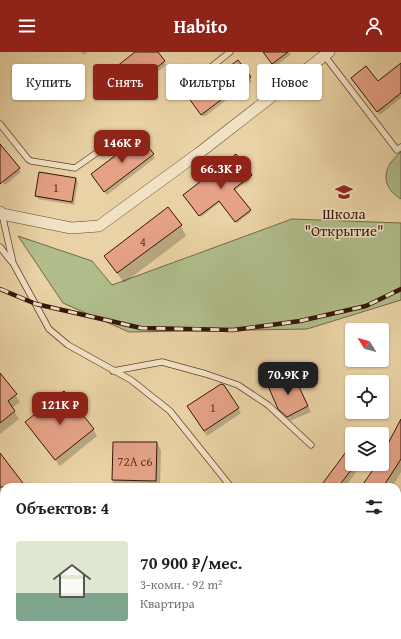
<!DOCTYPE html>
<html lang="ru">
<head>
<meta charset="utf-8">
<style>
	:root { --surface:#fff; --page:#f6f6f6; --text:#202124; --muted:#757577; --accent:#8f2418 }
	body { margin:0; font-family:"Gentium Book Plus",serif; background:var(--page); color:var(--text); height:100vh; display:flex; flex-direction:column; font-size:15px; white-space:nowrap }
	* { box-sizing:border-box; margin:0 }
	p { font-size:13px; color:var(--muted) }
	.icon { flex:none; width:22px; height:22px; fill:none; stroke:currentColor; stroke-width:2; stroke-linecap:round; stroke-linejoin:round }
	.map { position:relative; flex:1; overflow:hidden }
	.panel { position:absolute; left:0px; top:431px; width:401px; height:156px; display:flex; flex-direction:column; background:var(--surface); border-radius:12px 12px 0 0; box-shadow:0 1px 3px #0004 }
	.panel>* { flex:none }
	.top-card { position:absolute; left:12px; top:12px; width:377px; height:36px; display:flex; gap:8px }
	.needle { width:26px; rotate:307deg }
	.tools { position:absolute; left:345px; top:271px; display:grid; gap:8px }
	.tools a { display:grid; place-items:center; width:44px; height:44px; border-radius:4px; background:var(--surface); box-shadow:0 1px 3px #0004; font-size:20px }
	.price { position:absolute; translate:-50% -34px; padding:0 9px; border-radius:8px; background:var(--accent); color:#fff; font-size:13px; line-height:26px; filter:drop-shadow(0 1px 2px #0008) }
	.price::after { content:''; position:absolute; left:50%; top:24px; width:12px; height:9px; margin-left:-6px; background:inherit; clip-path:polygon(0 0,100% 0,50% 100%) }
	.price.active { background:#222; color:#fff }
	ul { padding:0; list-style:none }
	li { display:flex; align-items:center; gap:12px; height:100px; padding:0 16px }
	li span { display:grid; place-items:center; flex:none; width:112px; height:80px; border-radius:4px; color:#555 }
	li>.icon { margin-inline-start:auto }
	span .icon { width:48px; height:48px; fill:#fffc; stroke-width:1 }
	li b { font-size:17px }
	h2 { display:flex; justify-content:space-between; align-items:center; height:48px; padding:0 16px; font-size:17px }
	.pill { padding:0 14px; border-radius:4px; background:var(--surface); box-shadow:0 1px 3px #0004; font-size:14px; line-height:36px }
	.pill.active { background:var(--accent); color:#fff }
	header { display:flex; justify-content:space-between; align-items:center; height:52px; padding:0 16px; background:var(--accent); color:#fff; font-size:18px; font-weight:600 }
	.map>svg:first-child { display:block }
	.green { fill:#b0bd8b; stroke:#73694a }
	.shadow { fill:#0003 }
	.building { fill:#e5a287; stroke:#361508 }
	.lines { fill:none; stroke-linecap:round; stroke-linejoin:round }
	.service-casing { stroke:#63442f; stroke-width:7 }
	.minor-casing { stroke:#63442f; stroke-width:12 }
	.service { stroke:#f1e2c4; stroke-width:5.5 }
	.minor { stroke:#f1e2c4; stroke-width:11 }
	.rail-casing { stroke:#361508; stroke-width:4.5 }
	.rail { stroke:#f1e2c4; stroke-width:3; stroke-dasharray:9; stroke-linecap:butt }
	.labels { text-anchor:middle; dominant-baseline:central; stroke-width:3; stroke-linejoin:round; paint-order:stroke }
	.number-label { font-size:13px; fill:#623828 }
	.poi-label { font-size:15px; fill:#361508; stroke:#f1e2c4 }
</style>
</head>
<body>
<header><svg class="icon" aria-label="menu" viewBox="0 0 24 24"><path d="M4 6h16M4 12h16M4 18h16"/></svg>Habito<svg class="icon" aria-label="person" viewBox="0 0 24 24"><circle cx="12" cy="8" r="4"/><path d="M4 21q1-7 8-7t8 7"/></svg></header>
<div class="map">
<svg width="401" height="587" viewBox="0 0 401 587">
	<rect width="100%" height="100%" fill="#e9d2a5"/>
	<filter id="stains"><feTurbulence type="fractalNoise" baseFrequency=".005" numOctaves="4"/><feColorMatrix values="0 0 0 0 .2 0 0 0 0 .09 0 0 0 0 .02 0 0 0 .5 -.17"/></filter>
	<radialGradient id="worn" r=".72"><stop offset=".6" stop-color="#630" stop-opacity="0"/><stop offset="1" stop-color="#630" stop-opacity=".3"/></radialGradient>
	<g class="green">
		<path d="M 401,100 L 401,147 C 380,134 382,115 401,100 Z"/>
		<polygon points="292,167 401,171 401,248 307,277 129,280 63,251 18,184 92,209 112,233"/>
	</g>
	<g class="shadow">
		<polygon points="81,0 88,0 83,3"/>
		<polygon points="137,0 157,0 166,13 120,48 106,29"/>
		<polygon points="263,0 289,0 291,2 275,15"/>
		<polygon points="401,12 401,46 380,63 352,27 378,30"/>
		<polygon points="250,26 252,29 204,65 191,49"/>
		<polygon points="0,93 21,120 5,133 0,126"/>
		<polygon points="153,103 155,106 107,143 94,126"/>
		<polygon points="236,104 252,125 234,139 251,160 237,171 220,150 201,165 185,144"/>
		<polygon points="76,127 78,130 74,153 38,147 36,143"/>
		<polygon points="181,174 186,184 124,231 105,204"/>
		<polygon points="0,322 20,350 12,356 19,367 0,382"/>
		<polygon points="296,329 311,360 290,369 279,356"/>
		<polygon points="238,356 241,361 207,384 191,360"/>
		<polygon points="401,369 401,420 392,435 363,435 378,412 382,412 382,405"/>
		<polygon points="26,371 93,377 97,384 60,414"/>
		<polygon points="114,391 157,391 161,398 160,435 113,435"/>
		<polygon points="0,404 24,435 4,435 4,467 0,470"/>
		<polygon points="352,406 352,412 359,412 360,415 345,435 325,435"/>
		<polygon points="28,583 66,583 69,587 31,587"/>
		<polygon points="101,583 242,583 243,587 101,587"/>
		<polygon points="357,584 360,587 354,587"/>
	</g>
	<g class="building">
		<polygon points="135,0 158,0 165,9 118,45 102,26"/>
		<polygon points="263,0 288,0 272,12"/>
		<polygon points="238,8 251,25 201,63 188,45"/>
		<polygon points="401,11 401,41 377,60 351,26 366,14 378,29"/>
		<polygon points="140,85 154,102 104,140 91,122"/>
		<polygon points="0,92 20,116 0,132"/>
		<polygon points="236,102 252,123 234,137 251,158 235,170 219,149 199,164 183,143"/>
		<polygon points="39,120 76,126 72,150 35,144"/>
		<polygon points="168,155 182,173 117,221 104,204"/>
		<polygon points="0,321 17,342 8,349 15,359 0,371"/>
		<polygon points="293,322 308,354 287,365 278,357 268,334"/>
		<polygon points="221,332 224,333 239,356 204,379 187,354"/>
		<polygon points="64,339 94,377 55,408 25,370"/>
		<polygon points="401,367 401,407 383,435 361,435 377,412 382,412 382,403"/>
		<polygon points="113,390 157,390 156,429 112,428"/>
		<polygon points="346,400 352,404 352,417 338,435 320,435"/>
		<polygon points="0,401 26,435 0,435"/>
	</g>
	<g class="lines">
		<g class="service-casing">
			<g id="service">
				<polyline points="324,3 397,98 401,95"/>
				<polyline points="196,27 230,0"/>
				<polyline points="0,72 28,107 31,109 75,116 112,90"/>
				<polyline points="2,162 13,211 49,277 68,293 131,328 170,359 231,435"/>
				<polyline points="0,195 11,209"/>
				<polyline points="113,319 162,310 206,322 238,333 268,353 311,393"/>
				<polyline points="0,524 4,520"/>
				<polyline points="0,555 4,560"/>
				<polyline points="23,583 27,587"/>
				<polyline points="374,583 378,587"/>
			</g>
		</g>
		<g class="minor-casing">
			<polyline id="minor" points="0,160 2,162 71,176 99,174 199,101 329,0"/>
		</g>
		<use href="#service" class="service"/>
		<use href="#minor" class="minor"/>
		<g class="rail-casing">
			<g id="rail">
				<polyline points="0,237 36,252 141,276 233,278 300,269 366,254 401,237"/>
				<polyline points="0,514 4,515"/>
			</g>
		</g>
		<use href="#rail" class="rail"/>
	</g>
	<defs>
		<g id="school-bare" transform="scale(1.38)"><path d="M0-5L7-2L0 1L-7-2ZM-4 1L0 2.5L4 1V4Q0 6-4 4Z" fill="#8f2418" stroke="#f1e2c4" stroke-width="2.5" paint-order="stroke"/></g>
	</defs>
	<g fill-rule="evenodd">
		<use href="#school-bare" x="344" y="140"/>
	</g>
	<g class="labels">
		<g class="number-label">
			<text x="56" y="135">1</text>
			<text x="143" y="189">4</text>
			<text x="213" y="355">1</text>
			<text x="135" y="409">72А с6</text>
		</g>
		<g class="poi-label">
			<text x="344" y="161">Школа<tspan x="344" dy="17">"Открытие"</tspan></text>
		</g>
	</g>
	<rect width="100%" height="100%" filter="url(#stains)"/>
	<rect width="100%" height="100%" fill="url(#worn)"/>
</svg>
<div class="tools">
<a><svg class="needle" viewBox="-14 -14 28 28"><path d="M0-13l5 13h-10z" fill="#e53935"/><path d="M0 13l5-13h-10z" fill="#757577"/></svg></a>
<a><svg class="icon" aria-label="locate" viewBox="0 0 24 24"><circle cx="12" cy="12" r="6"/><path d="M12 2v4M12 18v4M2 12h4M18 12h4"/></svg></a>
<a><svg class="icon" aria-label="layers" viewBox="0 0 24 24"><path d="M12 4l9 5-9 5-9-5zM3 14l9 5 9-5"/></svg></a>
</div>
<b class="price" style="left:122px;top:112px">146K ₽</b>
<b class="price" style="left:221px;top:138px">66.3K ₽</b>
<b class="price active" style="left:288px;top:344px">70.9K ₽</b>
<b class="price" style="left:60px;top:374px">121K ₽</b>
<div class="top-card">
<a class="pill">Купить</a>
<a class="pill active">Снять</a>
<a class="pill">Фильтры</a>
<a class="pill">Новое</a>
</div>
<section class="panel">
<h2>Объектов: 4<svg class="icon" aria-label="filters" viewBox="0 0 24 24"><path d="M4 7h16M4 17h16"/><circle cx="9" cy="7" r="2"/><circle cx="15" cy="17" r="2"/></svg></h2>
<ul>
<li><span style="background:linear-gradient(#dfe7d0 65%,#7fa58c 0)"><svg class="icon" aria-label="home" viewBox="0 0 24 24"><path d="M3 11l9-7 9 7M6 9v11h12V9"/></svg></span><div><b>70 900 ₽/мес.</b><p>3-комн. · 92 m²</p><p>Квартира</p></div></li>
</ul>
</section>
</div>
</body>
</html>
